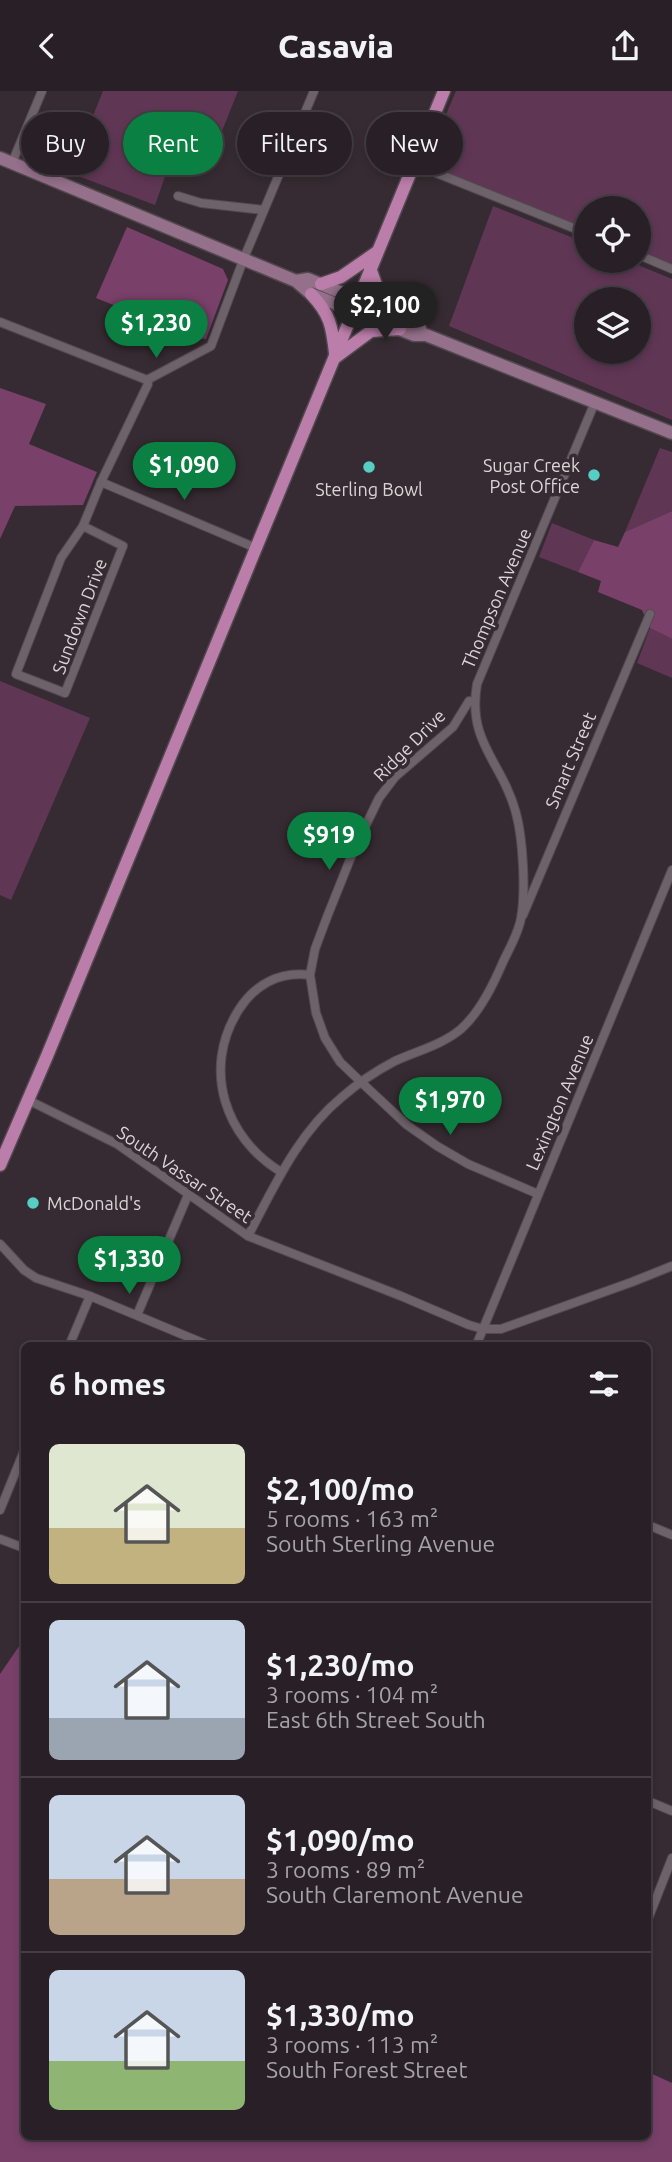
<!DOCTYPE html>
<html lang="en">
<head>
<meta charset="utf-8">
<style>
	:root { --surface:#282026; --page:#30282e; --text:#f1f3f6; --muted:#a5a3a7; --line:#443e43; --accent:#0b8043 }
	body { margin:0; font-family:Ubuntu,sans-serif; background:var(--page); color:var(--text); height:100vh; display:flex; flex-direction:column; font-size:26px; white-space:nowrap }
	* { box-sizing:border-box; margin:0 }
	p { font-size:23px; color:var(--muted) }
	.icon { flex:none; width:38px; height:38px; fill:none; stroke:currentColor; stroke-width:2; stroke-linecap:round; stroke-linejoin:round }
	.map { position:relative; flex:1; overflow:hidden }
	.panel { position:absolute; left:21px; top:1251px; width:630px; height:798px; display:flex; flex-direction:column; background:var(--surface); border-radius:10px; box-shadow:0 4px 10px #0003,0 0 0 2px var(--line) }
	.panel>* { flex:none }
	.top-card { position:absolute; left:21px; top:21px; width:630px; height:63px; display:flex; gap:14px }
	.fabs { position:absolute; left:574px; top:105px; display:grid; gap:14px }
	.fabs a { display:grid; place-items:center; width:77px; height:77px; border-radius:50%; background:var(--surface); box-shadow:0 4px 10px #0003,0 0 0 2px var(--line); font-size:35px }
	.price { position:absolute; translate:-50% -60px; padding:0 16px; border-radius:24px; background:var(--accent); color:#fff; font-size:23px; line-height:46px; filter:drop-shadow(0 2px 4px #0008) }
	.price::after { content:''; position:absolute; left:50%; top:42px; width:21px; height:16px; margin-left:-10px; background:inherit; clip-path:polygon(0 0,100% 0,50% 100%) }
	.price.current { background:#222; color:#fff }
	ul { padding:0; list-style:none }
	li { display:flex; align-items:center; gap:21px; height:175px; padding:0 28px }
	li+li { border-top:2px solid var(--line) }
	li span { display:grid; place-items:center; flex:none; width:196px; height:140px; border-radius:10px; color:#555 }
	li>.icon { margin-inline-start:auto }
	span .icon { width:84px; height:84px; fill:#fffc; stroke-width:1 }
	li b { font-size:30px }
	h2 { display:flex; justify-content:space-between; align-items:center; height:84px; padding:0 28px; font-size:30px }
	.tag { padding:0 24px; border-radius:32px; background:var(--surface); box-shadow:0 4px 10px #0003,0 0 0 2px var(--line); font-size:24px; line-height:63px }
	.tag.current { background:var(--accent); color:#fff }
	header { display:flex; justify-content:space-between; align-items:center; height:91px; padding:0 28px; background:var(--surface); font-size:32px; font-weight:800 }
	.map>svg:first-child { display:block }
	.green { fill:#603655; fill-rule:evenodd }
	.forest { fill:#79406a }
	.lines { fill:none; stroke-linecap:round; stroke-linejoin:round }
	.street-casing { stroke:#52494f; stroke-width:10 }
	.secondary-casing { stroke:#52494f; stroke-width:15 }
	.primary-casing { stroke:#52494f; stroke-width:15 }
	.street { stroke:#6e626a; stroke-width:8 }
	.secondary { stroke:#94708a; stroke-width:12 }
	.primary { stroke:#bb7eaa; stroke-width:12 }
	.poi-dot { fill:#56cec4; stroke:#362b32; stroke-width:2.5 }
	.labels { text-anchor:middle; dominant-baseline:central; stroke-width:7; stroke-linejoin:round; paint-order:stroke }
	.poi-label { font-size:18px; fill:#dcd4d9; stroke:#362b32; text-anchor:end }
	.street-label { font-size:18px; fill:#dcd4d9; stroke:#362b32 }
</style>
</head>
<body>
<header><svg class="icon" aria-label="back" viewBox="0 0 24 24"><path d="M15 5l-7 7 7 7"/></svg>Casavia<svg class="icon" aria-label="share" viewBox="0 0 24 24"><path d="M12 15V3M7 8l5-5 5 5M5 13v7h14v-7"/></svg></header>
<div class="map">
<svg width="672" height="2071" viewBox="0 0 672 2071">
	<rect width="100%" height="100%" fill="#362b32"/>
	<g class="green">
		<polygon points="103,0 238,0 210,70 175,57 155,114 70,82"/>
		<polygon points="456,0 672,0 672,175 639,162 639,117 586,117 586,140 432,77 426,71"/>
		<path d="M 493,115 L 586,152 L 586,170 L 628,170 L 672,188 L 672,329 L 449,235 ZM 586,208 L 639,208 L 639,261 L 586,261 Z"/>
		<polygon points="660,357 672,361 672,420 625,441"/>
		<polygon points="552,432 594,449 578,481 539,466"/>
		<polygon points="650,537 672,548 672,587 637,572"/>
		<polygon points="0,590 90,627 11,809 0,804"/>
	</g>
	<g class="forest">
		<polygon points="127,136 223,178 228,189 206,248 195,247 96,207"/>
		<polygon points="0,297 46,313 29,353 97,381 83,414 15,415 0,448"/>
		<polygon points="672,420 672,548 650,537 642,519 598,501 601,490 578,481 594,449 618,456 625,441"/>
		<polygon points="24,1548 24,2046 648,2046 648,1981 672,1992 672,2071 0,2071 0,1583"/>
	</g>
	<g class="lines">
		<g class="street-casing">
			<g id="street">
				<polyline points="12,72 42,0"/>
				<polyline points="414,73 586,142"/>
				<polyline points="178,105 201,112 264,119"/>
				<polyline points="639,164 672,178"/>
				<polyline points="0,231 147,289"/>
				<polyline points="101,391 256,457"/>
				<polyline points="83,435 101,391 148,293 147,289 211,255 244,167 314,0"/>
				<polygon points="83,435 123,455 65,602 16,583 61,467"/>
				<polyline points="474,611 469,610 453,636 395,686 379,707 353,761 327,826 315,858 310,884 316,922 325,947 340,971 361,991 407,1034 437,1055 468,1073 538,1103"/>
				<polyline points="523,824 650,523"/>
				<polyline points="28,1009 117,1053 248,1145 401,1205 469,1234 483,1238 501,1238 632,1191 672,1175"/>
				<path d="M 281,1081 C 225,1047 202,978 238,920 C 254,894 279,880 310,884"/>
				<path d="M 248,1145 C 274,1096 298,1042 342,1006 C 358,992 376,980 395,970 C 417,960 442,954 461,938 C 480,921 493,894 503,871 C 509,858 519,841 521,827 C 526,800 523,748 516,722 C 502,670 467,652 477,593 L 595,311"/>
				<polyline points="0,1153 24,1179 36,1187 90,1205 210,1255"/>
				<polyline points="137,1224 188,1104"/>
				<polyline points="69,1255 90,1205"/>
				<polyline points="476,1255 672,779"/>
				<polyline points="0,1419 24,1360"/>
				<polyline points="648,1434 672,1444"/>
				<polyline points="0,1448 24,1457"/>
				<polyline points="648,1710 672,1720"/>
				<polyline points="648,1828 672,1767"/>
			</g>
		</g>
		<g class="secondary-casing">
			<g id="secondary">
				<polyline points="0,67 296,190 311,203 414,244 426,244 672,342"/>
				<polyline points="296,190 308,188 418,233 422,243"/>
			</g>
		</g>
		<g class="primary-casing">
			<g id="primary">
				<polyline points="370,177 381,207 394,223"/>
				<polyline points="321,193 341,186 377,161"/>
				<path d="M 311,203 C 330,223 332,235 335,262"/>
				<polyline points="336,266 371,240 400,238"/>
				<polyline points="0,1074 47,965 444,0"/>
			</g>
		</g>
		<use href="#street" class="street"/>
		<use href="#secondary" class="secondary"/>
		<use href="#primary" class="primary"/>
	</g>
	<g class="poi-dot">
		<circle cx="369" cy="376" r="7"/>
		<circle cx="594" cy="384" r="7"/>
		<circle cx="33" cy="1112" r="7"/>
	</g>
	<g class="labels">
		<g class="poi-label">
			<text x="580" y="374">Sugar Creek<tspan x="580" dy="21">Post Office</tspan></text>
			<text x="369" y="398" text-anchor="middle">Sterling Bowl</text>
			<text x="47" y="1112" text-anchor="start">McDonald's</text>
		</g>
		<g class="street-label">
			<text transform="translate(496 507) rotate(-67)">Thompson Avenue</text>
			<text transform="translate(79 525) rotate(-69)">Sundown Drive</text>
			<text transform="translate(409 654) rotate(-45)">Ridge Drive</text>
			<text transform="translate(570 669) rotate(-67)">Smart Street</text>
			<text transform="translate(559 1011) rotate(-67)">Lexington Avenue</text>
			<text transform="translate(185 1083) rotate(34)">South Vassar Street</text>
		</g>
	</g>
</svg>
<div class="fabs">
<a><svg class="icon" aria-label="locate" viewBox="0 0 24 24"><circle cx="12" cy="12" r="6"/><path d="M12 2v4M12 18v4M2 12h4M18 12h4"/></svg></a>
<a><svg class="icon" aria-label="layers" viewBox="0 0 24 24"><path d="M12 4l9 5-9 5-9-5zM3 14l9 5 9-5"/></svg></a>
</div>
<b class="price current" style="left:385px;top:251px">$2,100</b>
<b class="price" style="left:156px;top:269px">$1,230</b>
<b class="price" style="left:184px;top:411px">$1,090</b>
<b class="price" style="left:329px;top:781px">$919</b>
<b class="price" style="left:450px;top:1046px">$1,970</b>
<b class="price" style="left:129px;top:1205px">$1,330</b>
<div class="top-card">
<a class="tag">Buy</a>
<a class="tag current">Rent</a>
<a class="tag">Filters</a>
<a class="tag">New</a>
</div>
<section class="panel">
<h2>6 homes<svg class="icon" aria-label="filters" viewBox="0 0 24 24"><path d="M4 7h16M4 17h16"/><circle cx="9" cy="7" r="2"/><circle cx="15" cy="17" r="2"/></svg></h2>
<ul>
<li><span style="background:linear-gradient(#dfe7d0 60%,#c2b280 0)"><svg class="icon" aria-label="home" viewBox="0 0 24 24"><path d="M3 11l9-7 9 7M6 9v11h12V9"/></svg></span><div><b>$2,100/mo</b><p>5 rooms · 163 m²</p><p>South Sterling Avenue</p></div></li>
<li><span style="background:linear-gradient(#c9d6e8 70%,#9aa5b1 0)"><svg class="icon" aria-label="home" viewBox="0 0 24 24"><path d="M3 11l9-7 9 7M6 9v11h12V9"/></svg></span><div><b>$1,230/mo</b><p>3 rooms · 104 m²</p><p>East 6th Street South</p></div></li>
<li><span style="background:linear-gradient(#c9d6e8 60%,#b9a48a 0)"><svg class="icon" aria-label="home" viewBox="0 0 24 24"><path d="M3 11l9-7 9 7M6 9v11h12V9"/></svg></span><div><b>$1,090/mo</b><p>3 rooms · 89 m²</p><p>South Claremont Avenue</p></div></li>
<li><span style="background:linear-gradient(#c9d6e8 65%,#8fb573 0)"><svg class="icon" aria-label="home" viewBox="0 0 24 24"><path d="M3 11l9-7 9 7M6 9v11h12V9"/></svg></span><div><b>$1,330/mo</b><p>3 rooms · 113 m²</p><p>South Forest Street</p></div></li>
</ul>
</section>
</div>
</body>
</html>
